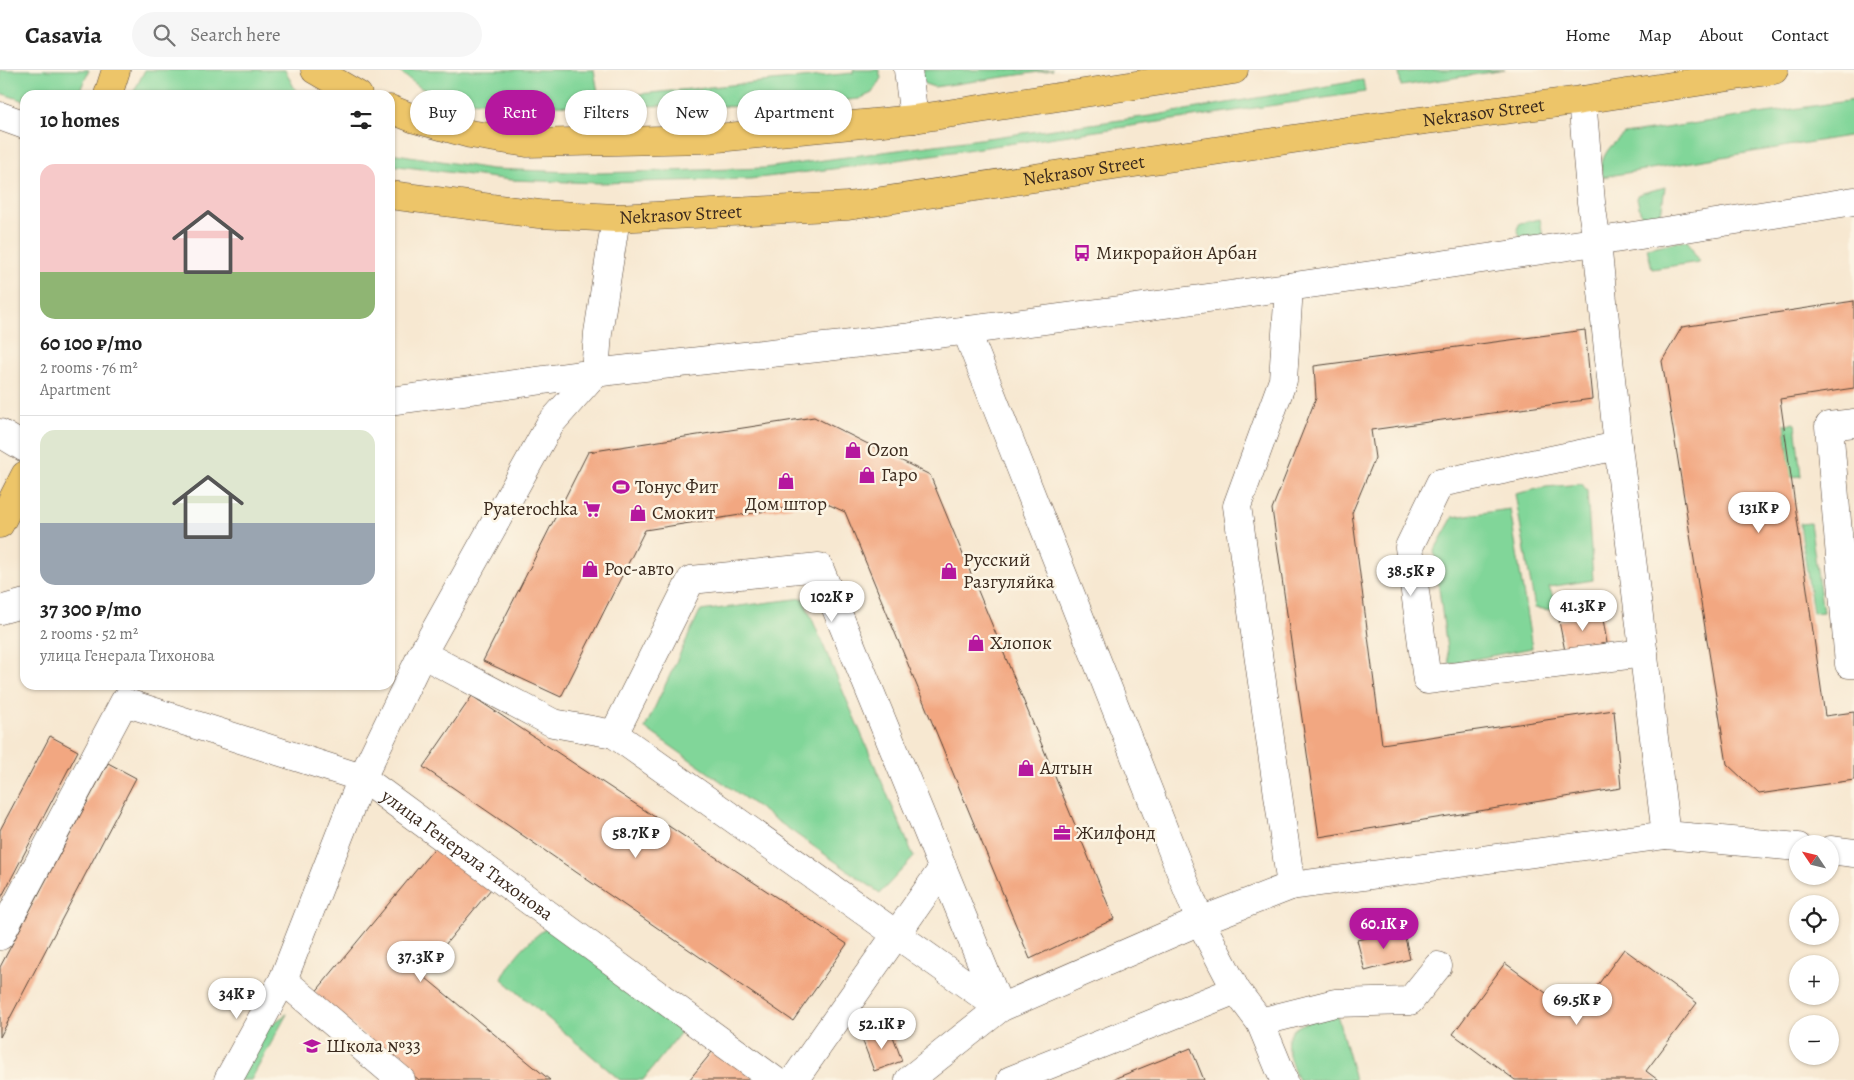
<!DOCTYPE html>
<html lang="en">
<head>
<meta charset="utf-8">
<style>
	:root { --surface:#fff; --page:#f6f6f6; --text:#222; --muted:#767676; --line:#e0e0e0; --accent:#b5179e }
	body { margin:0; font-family:Alegreya,serif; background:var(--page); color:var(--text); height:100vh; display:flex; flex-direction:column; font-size:19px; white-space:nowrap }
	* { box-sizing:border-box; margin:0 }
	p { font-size:16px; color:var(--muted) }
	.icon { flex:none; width:28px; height:28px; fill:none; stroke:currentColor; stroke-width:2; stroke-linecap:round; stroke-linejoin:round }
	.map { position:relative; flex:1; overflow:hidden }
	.panel { position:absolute; left:20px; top:20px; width:375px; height:600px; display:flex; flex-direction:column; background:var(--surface); border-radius:15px; box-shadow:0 1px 4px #0004 }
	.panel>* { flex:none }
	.guide { position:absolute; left:410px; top:20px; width:475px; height:45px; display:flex; gap:10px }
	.needle { width:32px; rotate:305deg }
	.tools { position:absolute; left:1789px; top:765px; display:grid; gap:10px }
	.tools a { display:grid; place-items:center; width:50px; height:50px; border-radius:50%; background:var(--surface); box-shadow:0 1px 4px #0004; font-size:25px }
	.price { position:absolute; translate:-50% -42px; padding:0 11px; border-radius:18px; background:#fff; color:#222; font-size:16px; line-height:32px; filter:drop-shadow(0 1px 2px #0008) }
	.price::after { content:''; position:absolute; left:50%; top:30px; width:15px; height:11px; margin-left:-8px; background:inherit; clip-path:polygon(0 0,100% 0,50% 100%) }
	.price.active { background:var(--accent); color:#fff }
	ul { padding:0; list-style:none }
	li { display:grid; align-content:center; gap:10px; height:265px; padding:0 20px }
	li+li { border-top:1px solid var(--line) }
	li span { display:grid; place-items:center; height:155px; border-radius:15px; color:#555 }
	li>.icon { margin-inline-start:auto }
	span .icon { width:90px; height:90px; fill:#fffc; stroke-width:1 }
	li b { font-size:21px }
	h2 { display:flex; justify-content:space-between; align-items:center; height:60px; padding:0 20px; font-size:21px }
	.pill { padding:0 18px; border-radius:22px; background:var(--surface); box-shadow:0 1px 4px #0004; font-size:18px; line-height:45px }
	.pill.active { background:var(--accent); color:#fff }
	header { display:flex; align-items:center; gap:30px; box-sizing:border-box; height:70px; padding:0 25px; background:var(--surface); border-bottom:1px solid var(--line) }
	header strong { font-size:24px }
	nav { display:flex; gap:28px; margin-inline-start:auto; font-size:18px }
	.search { width:350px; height:45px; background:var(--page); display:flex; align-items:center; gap:12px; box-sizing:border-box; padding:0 18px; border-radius:28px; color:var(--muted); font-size:19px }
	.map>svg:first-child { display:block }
	.green { fill:#81d699; stroke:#5e805c }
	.building { fill:#f2a781 }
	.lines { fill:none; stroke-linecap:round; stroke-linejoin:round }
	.minor-casing { stroke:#574639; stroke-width:29 }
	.major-casing { stroke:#574639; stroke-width:29 }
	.minor { stroke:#fff; stroke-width:28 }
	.major { stroke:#edc569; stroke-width:28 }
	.labels { text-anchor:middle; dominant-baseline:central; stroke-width:5; stroke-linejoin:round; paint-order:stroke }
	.street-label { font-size:19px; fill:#3b2a1e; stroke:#fcf5e5 }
	.poi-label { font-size:19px; fill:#3b2a1e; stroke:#fcf5e5; text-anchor:start }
</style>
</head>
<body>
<header>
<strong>Casavia</strong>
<div class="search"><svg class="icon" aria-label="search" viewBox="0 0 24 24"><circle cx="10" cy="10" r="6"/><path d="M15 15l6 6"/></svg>Search here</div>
<nav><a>Home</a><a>Map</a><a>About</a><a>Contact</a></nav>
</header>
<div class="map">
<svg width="1854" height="1010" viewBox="0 0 1854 1010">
	<rect width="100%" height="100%" fill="#fcf5e5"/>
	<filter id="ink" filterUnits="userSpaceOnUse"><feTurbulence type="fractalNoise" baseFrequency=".02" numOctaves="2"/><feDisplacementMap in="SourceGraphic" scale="10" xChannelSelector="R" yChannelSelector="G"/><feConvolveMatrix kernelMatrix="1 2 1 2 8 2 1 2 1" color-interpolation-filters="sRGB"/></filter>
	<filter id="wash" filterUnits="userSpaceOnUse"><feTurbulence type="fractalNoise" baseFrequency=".0096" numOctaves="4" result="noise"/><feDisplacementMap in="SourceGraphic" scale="20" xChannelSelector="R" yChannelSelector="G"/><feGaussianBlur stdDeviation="1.12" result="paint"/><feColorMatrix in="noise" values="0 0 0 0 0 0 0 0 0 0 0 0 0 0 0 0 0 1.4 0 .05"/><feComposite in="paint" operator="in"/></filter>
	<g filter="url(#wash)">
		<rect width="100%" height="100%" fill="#f7e8d1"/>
		<g class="green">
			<polygon points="0,0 89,0 78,25 25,25 25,31 0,23"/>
			<polygon points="145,0 285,0 298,25 132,25"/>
			<polygon points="397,0 594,0 599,28 853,3 853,0 879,0 881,8 872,23 859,29 766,38 697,35 600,37 458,31 421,18"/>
			<polygon points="913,0 1053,0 934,17 925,14 914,5"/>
			<polygon points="1428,0 1505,0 1401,16 1399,3"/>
			<polygon points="1363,10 1365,22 849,97 750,109 600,113 511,110 390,95 390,83 491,99 600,103 765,98 1150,46"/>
			<path d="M 1854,30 L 1854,65 L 1602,107 C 1598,87 1611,75 1624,64 Z"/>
			<polygon points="1665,117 1661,145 1642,149 1637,128 1639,124"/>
			<polygon points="1540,149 1544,173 1525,177 1517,159 1520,153"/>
			<polygon points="1687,170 1699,192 1652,199 1647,178"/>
			<polygon points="1795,353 1801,406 1790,407 1785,354"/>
			<polygon points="1582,414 1587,421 1593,510 1549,517 1559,541 1535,538 1515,424 1546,417"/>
			<polygon points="1510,439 1532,578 1449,594 1434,481 1453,447"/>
			<polygon points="1810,453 1823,542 1813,543 1800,454"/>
			<polygon points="803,528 914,787 880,823 645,658 700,541"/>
			<path d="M 548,857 L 685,957 L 643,1010 L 620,1010 L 502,909 C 511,888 530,869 548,857 Z"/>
			<polygon points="287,944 251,1010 237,1010 264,959"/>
			<path d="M 1337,944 L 1355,1010 L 1298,1010 C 1276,959 1289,956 1337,944 Z"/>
		</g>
		<g id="blocks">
			<g class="building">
				<polygon points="1854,231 1854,318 1780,329 1825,646 1854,642 1854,710 1759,724 1727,694 1662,291 1682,257"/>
				<polygon points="1585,260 1592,329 1371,360 1375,388 1352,443 1382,674 1614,640 1621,718 1319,767 1272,439 1316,328 1314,296"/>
				<polygon points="814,347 930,405 1114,849 1030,889 845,442 823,432 645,460 561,627 483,591 588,382"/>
				<polygon points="1602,543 1607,573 1565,581 1559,551"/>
				<polygon points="472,626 847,874 793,951 423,697"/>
				<polygon points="50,666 78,681 0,830 0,760"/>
				<polygon points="108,693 136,708 0,967 0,897"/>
				<polygon points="437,775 491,819 421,904 550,1010 419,1010 314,924"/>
				<polygon points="1403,859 1410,889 1365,901 1357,870"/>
				<polygon points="1624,879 1697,933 1646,1001 1658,1010 1515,1010 1453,964 1505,893 1576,945"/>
				<polygon points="890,958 902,991 874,1001 862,969"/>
				<polygon points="716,977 757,1010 689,1010"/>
				<polygon points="1191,978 1204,1010 1111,1010"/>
			</g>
		</g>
	</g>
	<g filter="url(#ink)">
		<use href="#blocks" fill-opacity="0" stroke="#574639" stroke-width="1"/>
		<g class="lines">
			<g class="minor-casing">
				<g id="minor">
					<polyline points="908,0 914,49"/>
					<polyline points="0,46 25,55"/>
					<polyline points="1289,217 1283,310 1237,436 1291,816"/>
					<polyline points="966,260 1200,851 1236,920 1260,952 1284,1010"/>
					<polyline points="390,331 595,303 598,263 616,148"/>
					<polyline points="1854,353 1829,356 1849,594 1854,594"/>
					<polyline points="0,363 25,378"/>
					<polyline points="1618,376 1440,413 1409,477 1427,610 1644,583"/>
					<polygon points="819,497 1000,938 614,664 691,510"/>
					<polyline points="0,540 25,533"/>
					<polyline points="422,584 553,653 614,664"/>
					<polyline points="1666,765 1798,777"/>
					<polyline points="1830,780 1854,783"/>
					<path id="s1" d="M 0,866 L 124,632 L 362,708 L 774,1010"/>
					<polyline points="1260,952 1335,933 1410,931 1438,896"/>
					<polyline points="228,1010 283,910"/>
					<path d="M 401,1010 L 283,910 L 362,708 L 422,584 L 550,354 L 595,303 C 719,288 844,276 969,260 C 1265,222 1560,179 1854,131"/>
					<polyline points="794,1010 943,798"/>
					<polyline points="909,1010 1000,938 1200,851 1291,816 1666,765 1618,376 1597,173 1591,132 1582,30"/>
					<polyline points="1011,1010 1236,920"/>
				</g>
			</g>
			<g class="major-casing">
				<g id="major">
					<polyline points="315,0 358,25"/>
					<polyline points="108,25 116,0"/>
					<polyline points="390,39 415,49 470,64 527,73 707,69 914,49 1234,0"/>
					<path id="s2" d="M 390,125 L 539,144 L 616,148 L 848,136 L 1380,56 L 1582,30 L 1774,0"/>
					<polyline points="0,454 25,405"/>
				</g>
			</g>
			<use href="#minor" class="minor"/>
			<use href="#major" class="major"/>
		</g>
	</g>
	<defs>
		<g id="bus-bare" transform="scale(1.35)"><path d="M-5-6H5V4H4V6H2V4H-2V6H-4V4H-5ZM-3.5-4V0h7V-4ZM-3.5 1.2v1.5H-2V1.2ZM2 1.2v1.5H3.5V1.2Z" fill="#b5179e" stroke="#fcf5e5" stroke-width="2.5" paint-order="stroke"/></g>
		<g id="shop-bare" transform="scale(1.35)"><path d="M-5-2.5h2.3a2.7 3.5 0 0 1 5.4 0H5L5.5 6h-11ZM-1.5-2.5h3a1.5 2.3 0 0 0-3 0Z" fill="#b5179e" stroke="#fcf5e5" stroke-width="2.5" paint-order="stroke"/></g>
		<g id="stadium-bare" transform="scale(1.35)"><path d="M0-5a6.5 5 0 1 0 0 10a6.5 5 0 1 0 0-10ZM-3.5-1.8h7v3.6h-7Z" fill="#b5179e" stroke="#fcf5e5" stroke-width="2.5" paint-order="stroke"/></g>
		<g id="supermarket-bare" transform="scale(1.35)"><path d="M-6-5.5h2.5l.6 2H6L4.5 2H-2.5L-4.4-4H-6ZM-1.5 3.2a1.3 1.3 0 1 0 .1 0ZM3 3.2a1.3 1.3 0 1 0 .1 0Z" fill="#b5179e" stroke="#fcf5e5" stroke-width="2.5" paint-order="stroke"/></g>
		<g id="office-bare" transform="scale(1.35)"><path d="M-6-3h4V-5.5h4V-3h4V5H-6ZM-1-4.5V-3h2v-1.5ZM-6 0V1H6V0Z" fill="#b5179e" stroke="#fcf5e5" stroke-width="2.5" paint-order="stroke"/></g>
		<g id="school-bare" transform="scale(1.35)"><path d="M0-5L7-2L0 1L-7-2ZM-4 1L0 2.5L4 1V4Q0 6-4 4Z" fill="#b5179e" stroke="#fcf5e5" stroke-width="2.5" paint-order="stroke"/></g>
	</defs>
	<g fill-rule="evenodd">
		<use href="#bus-bare" x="1082" y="183"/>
		<use href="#shop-bare" x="853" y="380"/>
		<use href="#shop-bare" x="867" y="405"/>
		<use href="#shop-bare" x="786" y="411"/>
		<use href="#stadium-bare" x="621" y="417"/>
		<use href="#supermarket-bare" x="592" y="439"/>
		<use href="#shop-bare" x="638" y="443"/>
		<use href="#shop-bare" x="590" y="499"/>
		<use href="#shop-bare" x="949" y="501"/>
		<use href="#shop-bare" x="976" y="573"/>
		<use href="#shop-bare" x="1026" y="698"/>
		<use href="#office-bare" x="1062" y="763"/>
		<use href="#school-bare" x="312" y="976"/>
	</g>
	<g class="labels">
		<g class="street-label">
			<text stroke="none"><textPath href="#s2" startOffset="1102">Nekrasov Street</textPath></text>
			<text stroke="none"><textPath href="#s2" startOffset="698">Nekrasov Street</textPath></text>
			<text stroke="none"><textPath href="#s2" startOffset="292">Nekrasov Street</textPath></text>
			<text stroke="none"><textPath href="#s1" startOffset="645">улица Генерала Тихонова</textPath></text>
		</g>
		<g class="poi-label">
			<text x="1096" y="183">Микрорайон Арбан</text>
			<text x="867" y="380">Ozon</text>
			<text x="881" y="405">Гаро</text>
			<text x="635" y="417">Тонус Фит</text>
			<text x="786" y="434" text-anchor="middle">Дом штор</text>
			<text x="578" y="439" text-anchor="end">Pyaterochka</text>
			<text x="652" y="443">Смокит</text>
			<text x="963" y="490">Русский<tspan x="963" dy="22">Разгуляйка</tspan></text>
			<text x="604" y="499">Рос-авто</text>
			<text x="990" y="573">Хлопок</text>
			<text x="1040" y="698">Алтын</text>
			<text x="1076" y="763">Жилфонд</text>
			<text x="326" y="976">Школа №33</text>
		</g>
	</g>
</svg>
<div class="tools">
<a><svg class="needle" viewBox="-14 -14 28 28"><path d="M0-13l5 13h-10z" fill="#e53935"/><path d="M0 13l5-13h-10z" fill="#767676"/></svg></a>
<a><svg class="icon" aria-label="locate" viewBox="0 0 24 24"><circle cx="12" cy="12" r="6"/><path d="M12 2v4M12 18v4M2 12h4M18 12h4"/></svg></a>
<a>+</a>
<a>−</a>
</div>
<b class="price" style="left:1759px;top:464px">131K ₽</b>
<b class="price" style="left:1411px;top:527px">38.5K ₽</b>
<b class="price" style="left:832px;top:553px">102K ₽</b>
<b class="price" style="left:1583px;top:562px">41.3K ₽</b>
<b class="price" style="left:636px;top:789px">58.7K ₽</b>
<b class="price active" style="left:1384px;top:880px">60.1K ₽</b>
<b class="price" style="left:421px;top:913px">37.3K ₽</b>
<b class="price" style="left:237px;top:950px">34K ₽</b>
<b class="price" style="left:1577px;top:956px">69.5K ₽</b>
<b class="price" style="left:882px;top:980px">52.1K ₽</b>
<div class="guide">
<a class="pill">Buy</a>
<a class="pill active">Rent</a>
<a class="pill">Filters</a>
<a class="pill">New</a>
<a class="pill">Apartment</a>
</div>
<section class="panel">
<h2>10 homes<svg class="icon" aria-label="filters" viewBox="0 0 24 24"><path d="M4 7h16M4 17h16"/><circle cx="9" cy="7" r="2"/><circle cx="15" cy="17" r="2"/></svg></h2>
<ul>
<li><span style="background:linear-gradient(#f6c9c9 70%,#8fb573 0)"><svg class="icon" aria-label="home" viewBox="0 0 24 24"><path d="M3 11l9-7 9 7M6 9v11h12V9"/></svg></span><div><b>60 100 ₽/mo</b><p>2 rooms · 76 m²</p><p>Apartment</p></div></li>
<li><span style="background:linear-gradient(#dfe7d0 60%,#9aa5b1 0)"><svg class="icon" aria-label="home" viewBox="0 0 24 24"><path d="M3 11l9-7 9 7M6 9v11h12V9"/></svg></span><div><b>37 300 ₽/mo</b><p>2 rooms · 52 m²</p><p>улица Генерала Тихонова</p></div></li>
</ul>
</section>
</div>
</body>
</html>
